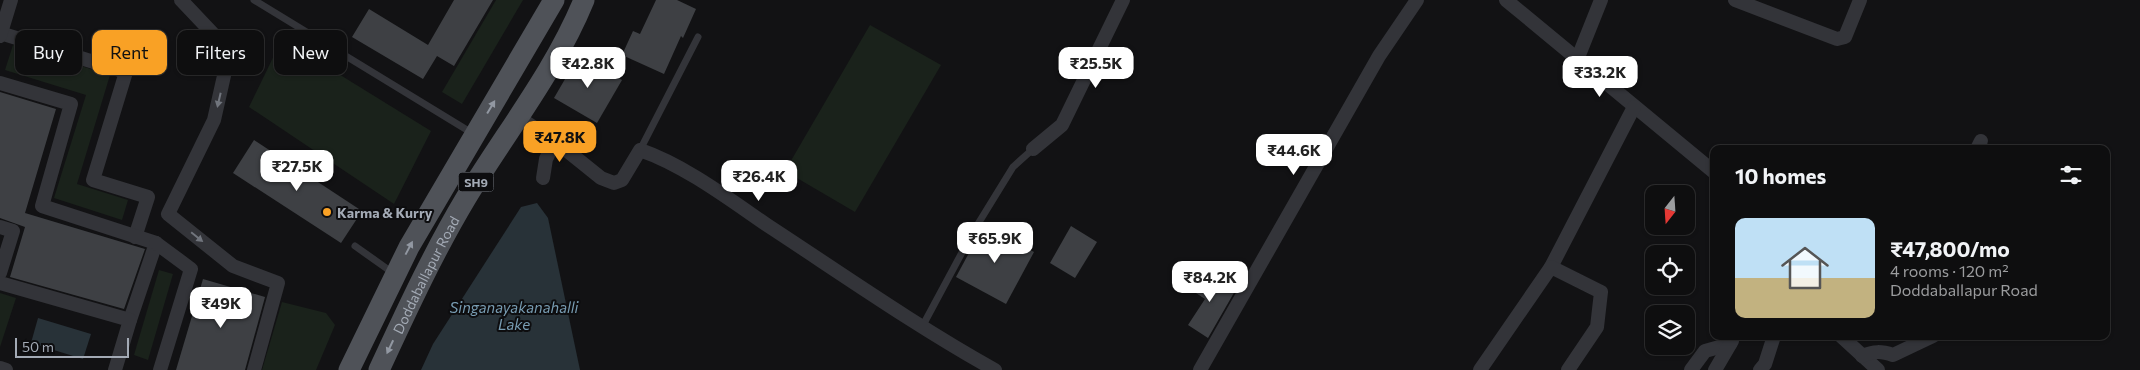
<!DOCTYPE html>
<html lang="en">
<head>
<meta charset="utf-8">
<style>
	:root { --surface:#0e0e0f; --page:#171718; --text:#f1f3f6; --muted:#9b9c9e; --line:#2e2e2f; --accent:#f9a125 }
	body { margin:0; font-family:Commissioner,sans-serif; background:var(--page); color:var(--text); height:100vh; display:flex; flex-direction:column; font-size:19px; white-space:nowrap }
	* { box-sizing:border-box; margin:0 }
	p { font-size:16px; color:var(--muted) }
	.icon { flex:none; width:28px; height:28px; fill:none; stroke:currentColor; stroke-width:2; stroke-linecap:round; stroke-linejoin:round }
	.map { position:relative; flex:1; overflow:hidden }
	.side { position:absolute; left:1710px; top:145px; width:400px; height:195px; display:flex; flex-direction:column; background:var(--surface); border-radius:10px; box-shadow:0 1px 4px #0004,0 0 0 1px var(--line) }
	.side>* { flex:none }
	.hud { position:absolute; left:15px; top:30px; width:475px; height:45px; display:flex; gap:10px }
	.needle { width:32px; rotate:197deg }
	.tools { position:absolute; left:1645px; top:185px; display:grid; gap:10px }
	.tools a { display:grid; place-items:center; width:50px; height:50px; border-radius:10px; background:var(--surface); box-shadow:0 1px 4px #0004,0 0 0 1px var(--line); font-size:25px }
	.scale { position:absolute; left:15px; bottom:12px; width:114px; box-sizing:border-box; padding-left:5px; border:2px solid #a3aab5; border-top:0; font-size:14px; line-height:18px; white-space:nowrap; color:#a3aab5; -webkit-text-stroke:4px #0d0d0f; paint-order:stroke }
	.price { position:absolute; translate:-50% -42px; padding:0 11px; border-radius:10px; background:#fff; color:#222; font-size:16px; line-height:32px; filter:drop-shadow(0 1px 2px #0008) }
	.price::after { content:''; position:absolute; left:50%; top:30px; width:15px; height:11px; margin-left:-8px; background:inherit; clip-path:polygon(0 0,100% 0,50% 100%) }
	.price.on { background:var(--accent); color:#111 }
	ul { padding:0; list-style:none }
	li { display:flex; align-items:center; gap:15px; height:125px; padding:0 25px }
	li+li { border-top:1px solid var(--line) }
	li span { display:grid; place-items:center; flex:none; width:140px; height:100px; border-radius:10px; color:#555 }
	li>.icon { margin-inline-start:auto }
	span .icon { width:60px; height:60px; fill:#fffc; stroke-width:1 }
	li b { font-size:21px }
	h2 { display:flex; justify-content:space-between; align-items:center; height:60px; padding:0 25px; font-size:21px }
	.pill { padding:0 18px; border-radius:10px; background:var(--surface); box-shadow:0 1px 4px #0004,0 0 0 1px var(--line); font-size:18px; line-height:45px }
	.pill.on { background:var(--accent); color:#111 }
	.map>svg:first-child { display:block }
	.green { fill:#1a221b }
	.water { fill:#283238 }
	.building { fill:#3e4044 }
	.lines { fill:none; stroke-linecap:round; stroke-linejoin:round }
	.lane { stroke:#333439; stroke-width:7 }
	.street { stroke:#333439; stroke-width:14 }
	.primary { stroke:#4f5258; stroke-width:21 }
	.oneway { fill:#71757d }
	.oneway2 { fill:#9298a2 }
	.poi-dot { fill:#f9a125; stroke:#0d0d0f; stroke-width:2 }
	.labels { text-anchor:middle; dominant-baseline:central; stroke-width:4; stroke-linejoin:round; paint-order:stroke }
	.shield { fill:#0d0d0f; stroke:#767b83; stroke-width:1 }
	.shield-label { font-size:12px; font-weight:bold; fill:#a3aab5 }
	.poi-label { font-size:14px; font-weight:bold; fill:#a3aab5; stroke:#0d0d0f; text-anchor:start }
	.street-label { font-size:14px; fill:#a3aab5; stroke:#0d0d0f }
	.water-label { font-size:15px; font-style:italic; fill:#789cb2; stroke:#0d0d0f }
</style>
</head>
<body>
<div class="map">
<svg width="2140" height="370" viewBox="0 0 2140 370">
	<rect width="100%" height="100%" fill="#121214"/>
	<g class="green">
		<polygon points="496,0 523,0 462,104 442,92"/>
		<polygon points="870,25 941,65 855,212 785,171"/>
		<polygon points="282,39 431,131 394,204 249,107"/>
		<polygon points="13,45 110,75 77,184 128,200 122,220 54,198 86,95 5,70"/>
		<polygon points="159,270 173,274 148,360 134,355"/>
		<polygon points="0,293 16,298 0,347"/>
		<polygon points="282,302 326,313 335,325 316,370 262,370"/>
	</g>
	<g class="water">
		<polygon points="537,203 548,218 580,370 421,370 433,344 521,207"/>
		<polygon points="38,318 91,334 83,359 31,343"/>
	</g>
	<g class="building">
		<polygon points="454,0 493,0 454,66 437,56 423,79 352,37 369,9 428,45"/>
		<polygon points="656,0 677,0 696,9 683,38 681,36 664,74 622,55 633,31 640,34"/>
		<polygon points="579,55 622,80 597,123 554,98"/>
		<polygon points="0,92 56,109 25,213 145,249 124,309 10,277 25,227 0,218"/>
		<polygon points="254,140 362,211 341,243 233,173"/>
		<polygon points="984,225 1034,252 1006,304 956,277"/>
		<polygon points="1071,226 1097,242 1075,278 1050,263"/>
		<polygon points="1202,270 1235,291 1208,338 1188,325 1205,299 1190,289"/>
		<polygon points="203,279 265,297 245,370 176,370"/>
	</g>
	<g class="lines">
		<g class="lane">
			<polyline points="254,0 472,133"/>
			<polyline points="640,150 698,37"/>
			<polyline points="355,246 393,273"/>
			<polyline points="922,327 973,232 1013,167 1033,149"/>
		</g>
		<g class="street">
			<polyline points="181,0 217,38 228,58 214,120 168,214 233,266 278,283 254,370"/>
			<polyline points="1506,0 1714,172"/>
			<polyline points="1735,0 1837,39 1845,37 1860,0"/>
			<polyline points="0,33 126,72 93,180 148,197 135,237"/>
			<polyline points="0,36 11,0"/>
			<polyline points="1577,60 1601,0"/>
			<polyline points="0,83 71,104 42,206 156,243 130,320"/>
			<path d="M 518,117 L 555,141 L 601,178 L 614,183 L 622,180 L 640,150 C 684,165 729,199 767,225 C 842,274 916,326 995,370"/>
			<polyline points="1033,149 1062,125 1123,0"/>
			<polyline points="1977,149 1981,141"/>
			<polyline points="543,178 546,159 555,141"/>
			<polyline points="0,227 13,231 0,273"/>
			<polyline points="156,243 191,269 160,370"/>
			<polyline points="1551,267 1634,107"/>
			<polyline points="0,283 130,320 115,370"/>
			<polyline points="1841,336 1878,370"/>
			<path d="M 1862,356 C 1874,351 1881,351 1893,355 L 1933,336"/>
			<polyline points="0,368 6,370"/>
			<polyline points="1200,370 1379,56 1417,0"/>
			<polyline points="1480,370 1551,267 1601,292 1597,327 1568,370"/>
			<polyline points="1691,370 1705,351 1730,344"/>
			<polyline points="1715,370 1732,341"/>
			<polyline points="1760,370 1765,364 1774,336"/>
		</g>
		<g class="primary">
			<polyline points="349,370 409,247 554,0"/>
			<path id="s1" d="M 379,370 C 406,312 433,253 466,198 C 506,132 555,71 584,0"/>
		</g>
	</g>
	<defs><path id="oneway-solid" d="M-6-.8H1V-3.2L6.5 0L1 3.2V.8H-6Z" transform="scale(1.25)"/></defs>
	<g class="oneway">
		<use href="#oneway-solid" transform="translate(219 100) rotate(103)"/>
		<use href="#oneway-solid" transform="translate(197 237) rotate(39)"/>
	</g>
	<g class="oneway2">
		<use href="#oneway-solid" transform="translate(491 107) rotate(-59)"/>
		<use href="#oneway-solid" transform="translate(409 248) rotate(-62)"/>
		<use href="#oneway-solid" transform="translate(390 347) rotate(115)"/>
	</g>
	<circle class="poi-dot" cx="327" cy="212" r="5"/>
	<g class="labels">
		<rect class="shield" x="458.5" y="172.5" width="35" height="19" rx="4"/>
		<g class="shield-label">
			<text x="476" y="182">SH9</text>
		</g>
		<g class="poi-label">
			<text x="337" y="212">Karma &amp; Kurry</text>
		</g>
		<g class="street-label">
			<text stroke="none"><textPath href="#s1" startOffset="106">Doddaballapur Road</textPath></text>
		</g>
		<g class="water-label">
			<text x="514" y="307">Singanayakanahalli<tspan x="514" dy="17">Lake</tspan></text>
		</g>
	</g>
</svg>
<div class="tools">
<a><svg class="needle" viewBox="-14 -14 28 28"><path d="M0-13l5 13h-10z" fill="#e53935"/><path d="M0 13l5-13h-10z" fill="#9b9c9e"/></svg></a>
<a><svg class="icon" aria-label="locate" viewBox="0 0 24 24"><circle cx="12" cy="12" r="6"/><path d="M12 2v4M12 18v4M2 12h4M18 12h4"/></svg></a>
<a><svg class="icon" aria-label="layers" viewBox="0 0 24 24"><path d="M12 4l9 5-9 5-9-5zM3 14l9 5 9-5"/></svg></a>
</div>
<div class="scale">50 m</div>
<b class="price" style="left:588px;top:89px">₹42.8K</b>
<b class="price" style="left:1096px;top:89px">₹25.5K</b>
<b class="price" style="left:1600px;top:98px">₹33.2K</b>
<b class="price on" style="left:560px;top:163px">₹47.8K</b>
<b class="price" style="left:1294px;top:176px">₹44.6K</b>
<b class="price" style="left:297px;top:192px">₹27.5K</b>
<b class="price" style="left:759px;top:202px">₹26.4K</b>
<b class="price" style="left:995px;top:264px">₹65.9K</b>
<b class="price" style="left:1210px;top:303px">₹84.2K</b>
<b class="price" style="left:221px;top:329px">₹49K</b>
<div class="hud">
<a class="pill">Buy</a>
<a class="pill on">Rent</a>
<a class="pill">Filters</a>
<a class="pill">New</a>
</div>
<section class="side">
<h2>10 homes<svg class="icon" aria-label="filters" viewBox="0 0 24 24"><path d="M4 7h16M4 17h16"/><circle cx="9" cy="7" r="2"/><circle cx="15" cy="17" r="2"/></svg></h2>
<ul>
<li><span style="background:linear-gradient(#bfe0f5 60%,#c2b280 0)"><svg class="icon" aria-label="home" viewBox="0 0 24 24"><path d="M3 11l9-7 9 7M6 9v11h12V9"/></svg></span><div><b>₹47,800/mo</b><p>4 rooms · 120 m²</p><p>Doddaballapur Road</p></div></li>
</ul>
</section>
</div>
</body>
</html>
